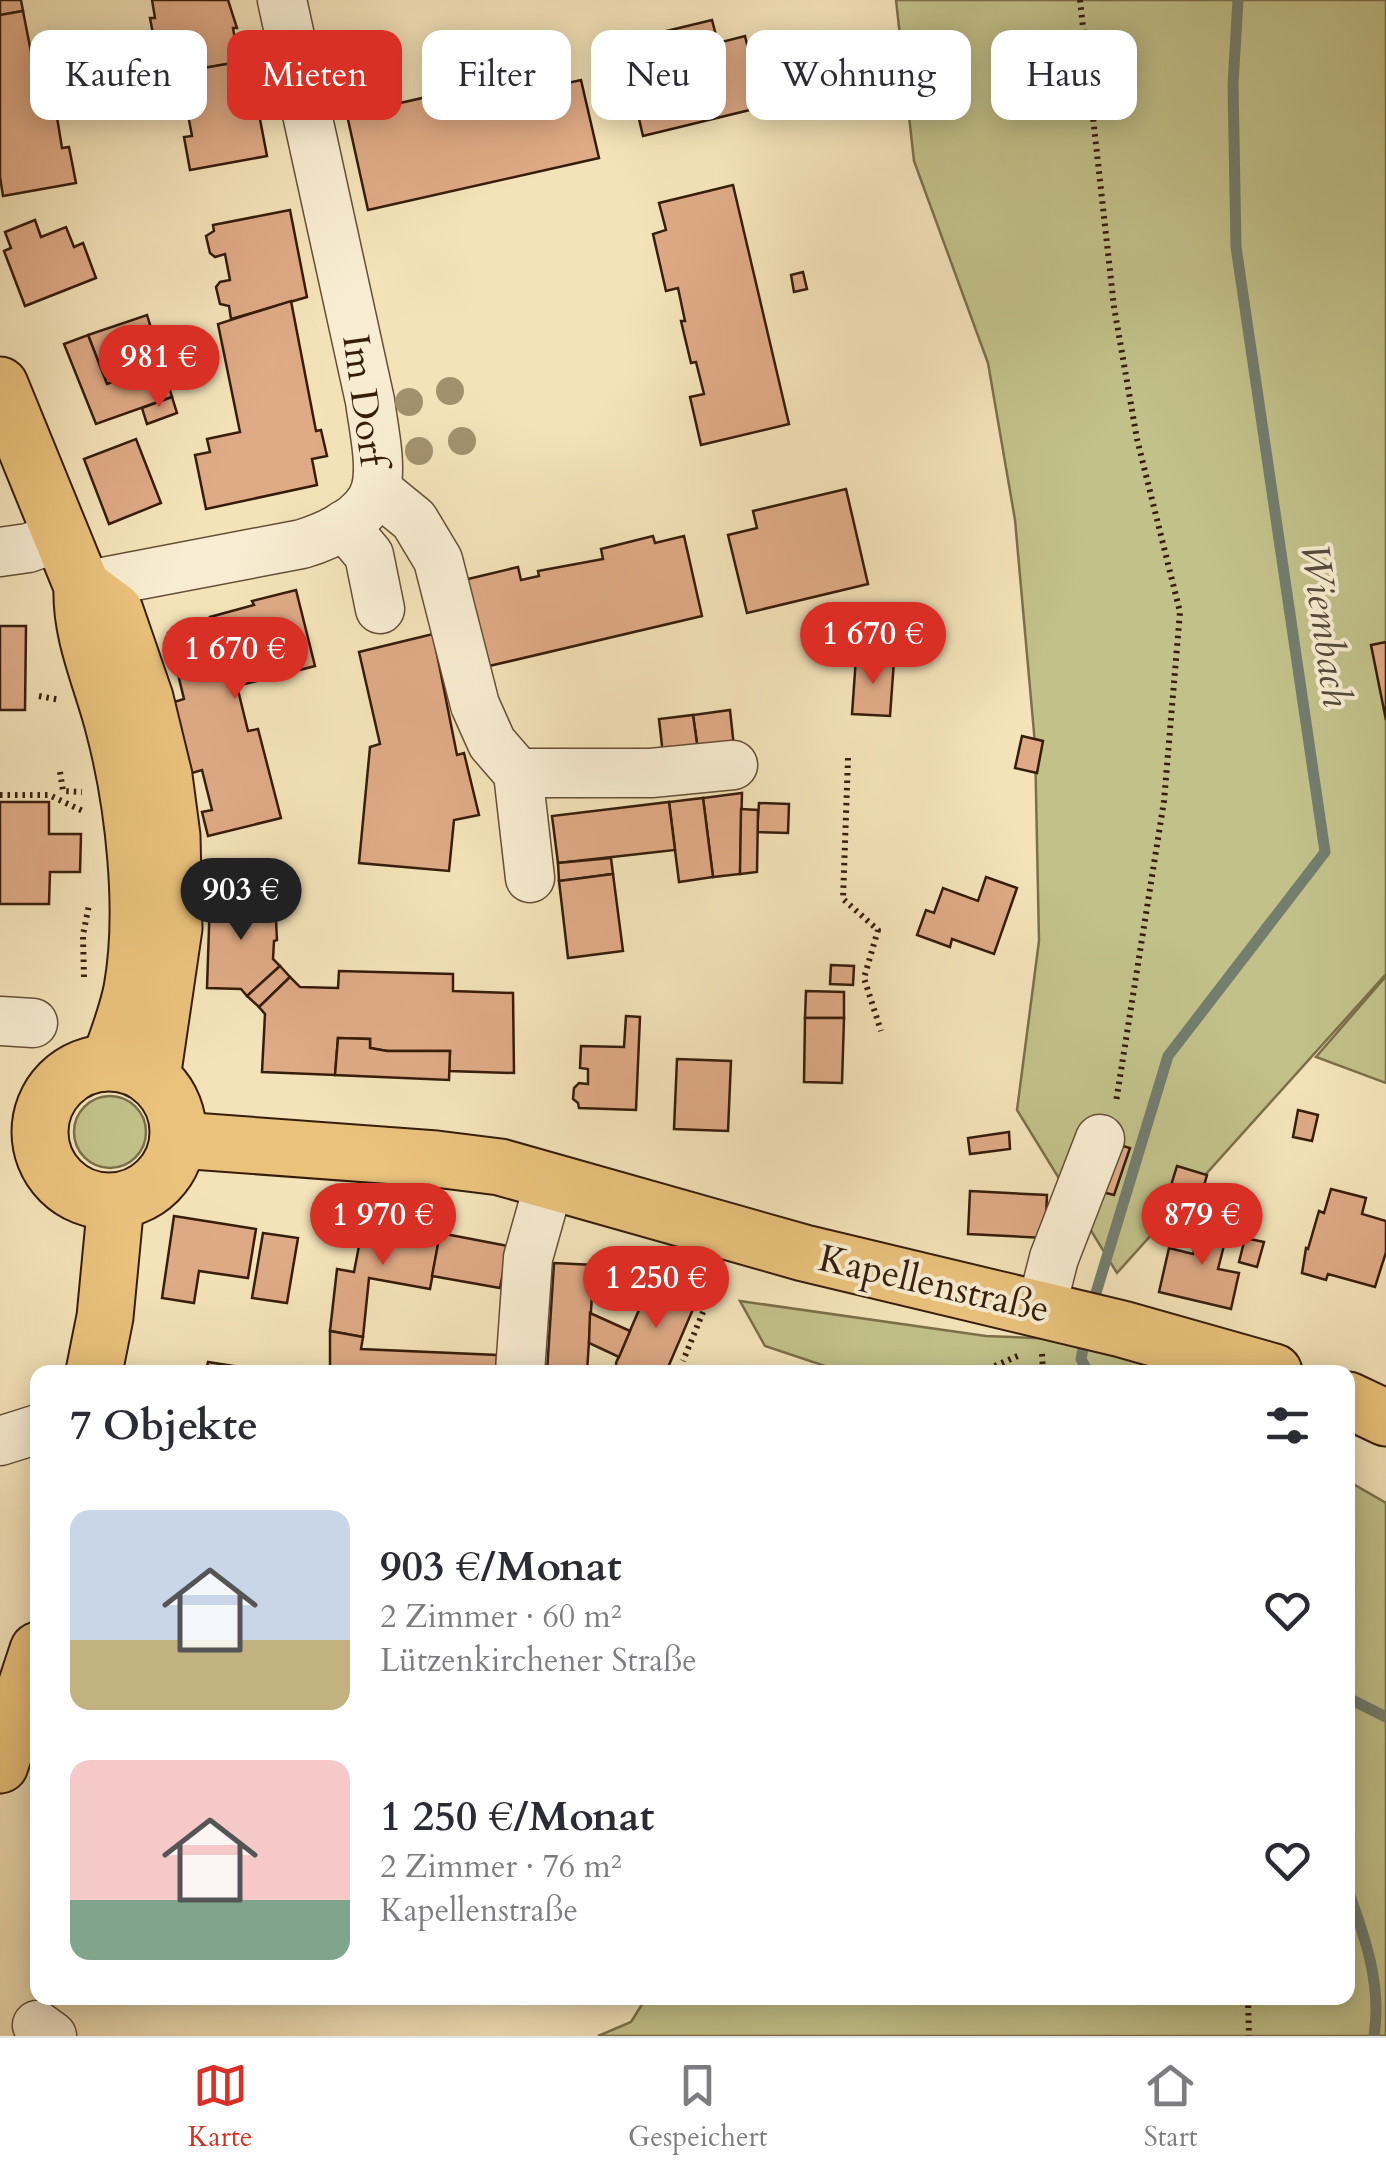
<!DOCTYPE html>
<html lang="de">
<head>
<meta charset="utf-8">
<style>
	:root { --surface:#fff; --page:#f7f7f7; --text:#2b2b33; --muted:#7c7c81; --line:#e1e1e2; --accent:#d93025 }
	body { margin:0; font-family:Cardo,serif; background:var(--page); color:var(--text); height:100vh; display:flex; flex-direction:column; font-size:38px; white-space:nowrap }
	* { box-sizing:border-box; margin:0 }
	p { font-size:32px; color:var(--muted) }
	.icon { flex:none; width:55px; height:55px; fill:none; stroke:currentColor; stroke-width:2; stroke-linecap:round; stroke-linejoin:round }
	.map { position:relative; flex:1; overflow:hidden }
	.sheet { position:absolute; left:30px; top:1365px; width:1325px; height:640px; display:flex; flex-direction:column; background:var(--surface); border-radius:20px; box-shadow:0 5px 25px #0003 }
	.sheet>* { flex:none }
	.hud { position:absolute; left:30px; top:30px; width:1328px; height:90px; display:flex; gap:20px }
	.price { position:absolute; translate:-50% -85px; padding:0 22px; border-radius:35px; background:var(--accent); color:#fff; font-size:32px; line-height:65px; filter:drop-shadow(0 2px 5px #0008) }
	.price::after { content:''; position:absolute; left:50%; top:60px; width:30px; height:22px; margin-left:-15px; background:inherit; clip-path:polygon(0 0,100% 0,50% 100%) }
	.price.current { background:#222; color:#fff }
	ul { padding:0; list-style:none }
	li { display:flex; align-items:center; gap:30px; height:250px; padding:0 40px }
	li span { display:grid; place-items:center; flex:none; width:280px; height:200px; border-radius:20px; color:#555 }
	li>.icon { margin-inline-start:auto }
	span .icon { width:120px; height:120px; fill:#fffc; stroke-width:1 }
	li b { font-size:42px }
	h2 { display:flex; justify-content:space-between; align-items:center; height:120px; padding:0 40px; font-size:42px }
	.pill { padding:0 35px; border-radius:20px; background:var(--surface); box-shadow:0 5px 25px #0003; font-size:35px; line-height:90px }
	.pill.current { background:var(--accent); color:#fff }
	.tab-bar { display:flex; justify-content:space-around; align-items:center; height:140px; border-top:2px solid var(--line); background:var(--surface); font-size:28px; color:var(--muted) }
	.tab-bar a { display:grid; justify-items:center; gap:5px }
	.tab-bar .current { color:var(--accent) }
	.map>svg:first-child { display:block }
	.green { fill:#c2c18a; stroke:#7c6f4a; stroke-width:2.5 }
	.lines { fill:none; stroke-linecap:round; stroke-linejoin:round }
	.stream { stroke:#737e6f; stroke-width:11 }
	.building { fill:#dfaa86; stroke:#361d0b; stroke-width:2.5 }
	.minor-casing { stroke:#664e36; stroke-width:51 }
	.major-casing { stroke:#361d0b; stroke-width:59 }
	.path { stroke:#361d0b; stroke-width:6; stroke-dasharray:2.5 5; stroke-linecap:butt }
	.minor { stroke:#f8edd2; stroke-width:48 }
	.major { stroke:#eac27c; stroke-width:55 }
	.tree { fill:#a3916e }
	.labels { text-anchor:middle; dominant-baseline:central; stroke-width:8; stroke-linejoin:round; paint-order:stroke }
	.street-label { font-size:38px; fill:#361d0b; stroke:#f8edd2 }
	.water-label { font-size:40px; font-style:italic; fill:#554d3d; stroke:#f8edd2 }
</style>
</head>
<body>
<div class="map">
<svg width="1386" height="2036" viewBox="0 0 1386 2036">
	<rect width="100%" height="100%" fill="#f4e3b9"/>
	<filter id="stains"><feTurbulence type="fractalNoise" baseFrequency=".002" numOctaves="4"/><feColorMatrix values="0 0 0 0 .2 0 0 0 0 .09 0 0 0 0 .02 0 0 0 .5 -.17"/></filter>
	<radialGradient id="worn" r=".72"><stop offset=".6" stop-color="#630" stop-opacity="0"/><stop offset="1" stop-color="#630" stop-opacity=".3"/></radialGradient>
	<g class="green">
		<polygon points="896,0 1386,0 1386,974 1117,1273 1017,1110 1039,941 1035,744 1015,520 988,363 914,161"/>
		<polygon points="1386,976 1386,1083 1316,1057"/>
		<circle cx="110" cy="1132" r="36"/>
		<polygon points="740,1301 986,1336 1081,1340 1157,1357 1173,1372 843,1372 765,1346"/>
		<polygon points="1348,1481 1386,1503 1386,2036 598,2036 631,2022 646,1998 1348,1998"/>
	</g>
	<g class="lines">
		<g class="stream">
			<polyline points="1092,1306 1168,1056 1325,852 1236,247 1233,84 1238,0"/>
			<polyline points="1086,1334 1081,1359 1088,1372"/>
			<polyline points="1348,1698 1386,1717"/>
			<path d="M 1348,1890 C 1365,1937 1382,1985 1374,2036"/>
		</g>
	</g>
	<g class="building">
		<polygon points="0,0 21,0 23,11 0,15"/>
		<polygon points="152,0 228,0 237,28 233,28 239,62 166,75 161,49 156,50 150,18 155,18"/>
		<polygon points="23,11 31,52 37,51 48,112 56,111 62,148 69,147 76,183 3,196 0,177 0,15"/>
		<polygon points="712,20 718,43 745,36 762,107 643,136 621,42"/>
		<polygon points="244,61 249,86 253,86 259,114 267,156 190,170 184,137 192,136 186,104 179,105 174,73"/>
		<polygon points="546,70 550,87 581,80 599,158 368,210 347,115"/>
		<polygon points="733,185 789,424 701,445 690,397 704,394 696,362 691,363 681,321 685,321 678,288 666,291 653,234 666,230 659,203"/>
		<polygon points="290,210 307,297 231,319 229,306 220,304 216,287 220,282 230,280 225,254 215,257 210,253 206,236 214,231 213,225"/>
		<polygon points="35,220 41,237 66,227 74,247 83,243 96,278 25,306 4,251 11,248 5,232"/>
		<polygon points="803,272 807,289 794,292 791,275"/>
		<polygon points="291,301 316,431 321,430 327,456 312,459 317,485 206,509 195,455 210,452 207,439 240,432 218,324"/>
		<polygon points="147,315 160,357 131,366 133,375 107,384 88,335"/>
		<polygon points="88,335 107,384 133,375 131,366 160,357 172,397 96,424 64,344"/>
		<polygon points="172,397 177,413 147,424 142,408"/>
		<polygon points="136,439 161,503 109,524 84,459"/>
		<polygon points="846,489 868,584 747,613 728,535 757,528 753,511"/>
		<polygon points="653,536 655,543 684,536 702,616 485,667 464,580 518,567 521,580 539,576 538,571 603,559 601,549"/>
		<polygon points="296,590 315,666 237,686 248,731 258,729 281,818 208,836 202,812 212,810 202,770 192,773 174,702 184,699 168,633 211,622 210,617 254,605 252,601"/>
		<polygon points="0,626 26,626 25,710 0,710"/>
		<polygon points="433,634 457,755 464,753 479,815 454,820 449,871 359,863 370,747 380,744 359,652"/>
		<polygon points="1386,642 1386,720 1371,645"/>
		<polygon points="856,658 894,661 890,716 852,714"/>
		<polygon points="730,710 734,747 698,751 693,715"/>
		<polygon points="693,715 698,751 663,755 659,719"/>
		<polygon points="1022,736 1043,741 1037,773 1015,768"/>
		<polygon points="742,793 740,874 713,877 703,798"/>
		<polygon points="703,798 713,877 679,882 669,802"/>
		<polygon points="0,802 49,802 49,834 81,834 80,872 50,872 49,904 0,904"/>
		<polygon points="669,802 675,850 558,863 552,816"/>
		<polygon points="759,803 789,804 788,833 757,832"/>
		<polygon points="741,809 758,810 757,872 740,874"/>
		<polygon points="611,858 613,874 559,881 558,863"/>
		<polygon points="613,874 623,951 568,958 559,881"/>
		<polygon points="986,877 1017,888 994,954 952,939 950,947 917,935 926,910 934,913 943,888 978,901"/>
		<polygon points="210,898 275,900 277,940 274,941 273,959 280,966 247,996 241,989 207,988"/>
		<polygon points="831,965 854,966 853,985 830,984"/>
		<polygon points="280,966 290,977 259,1007 247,996"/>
		<polygon points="339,971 453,974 453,991 513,993 514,1073 449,1071 450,1051 387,1051 370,1048 370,1039 338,1038 335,1075 262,1072 265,1014 259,1007 290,977 300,987 338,988"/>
		<polygon points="806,991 844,992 844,1018 805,1018"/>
		<polygon points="626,1016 640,1017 636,1110 579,1108 578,1103 573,1099 574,1088 579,1083 588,1084 588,1069 580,1068 581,1046 624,1047"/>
		<polygon points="805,1018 844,1018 842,1083 804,1082"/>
		<polygon points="338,1038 370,1039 370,1048 387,1051 450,1051 449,1080 335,1075"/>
		<polygon points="677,1059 731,1061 728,1131 674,1129"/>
		<polygon points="1298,1110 1318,1115 1312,1141 1293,1137"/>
		<polygon points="1009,1132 1010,1149 970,1154 968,1138"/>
		<polygon points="1113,1143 1130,1148 1114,1195 1098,1191"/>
		<polygon points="1177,1166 1207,1175 1195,1217 1164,1208"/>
		<polygon points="1331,1189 1366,1198 1362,1214 1386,1221 1386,1252 1375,1287 1328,1274 1326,1280 1302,1273 1306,1248 1308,1249 1319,1211 1324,1213"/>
		<polygon points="970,1191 1047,1195 1045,1238 968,1234"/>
		<polygon points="1203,1215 1230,1222 1218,1269 1239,1273 1231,1309 1159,1292 1169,1248 1193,1254"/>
		<polygon points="174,1216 256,1229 248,1278 199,1271 194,1303 162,1298"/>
		<polygon points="374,1217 441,1230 430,1289 369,1278 363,1337 330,1331 337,1269 354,1272 363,1225"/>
		<polygon points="263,1233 298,1238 287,1303 252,1298"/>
		<polygon points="440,1233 508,1246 500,1288 432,1276"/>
		<polygon points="1245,1238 1264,1242 1257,1267 1239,1262"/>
		<polygon points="554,1263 594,1265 587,1372 547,1372"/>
		<polygon points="652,1280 697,1300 666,1372 617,1372 616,1363"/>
		<polygon points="590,1313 630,1331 619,1357 589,1343"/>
		<polygon points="330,1331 363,1337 361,1349 497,1355 496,1372 330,1372"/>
		<polygon points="208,1362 271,1372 206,1372"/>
	</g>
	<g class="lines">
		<g class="minor-casing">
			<g id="minor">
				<polyline points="376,489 414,520 438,560 475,705 492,743 518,773 530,878"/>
				<polyline points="344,525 369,555 380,609"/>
				<polyline points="0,552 28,548 63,536"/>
				<path d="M 82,586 L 302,544 C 328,536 369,518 376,488 C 382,464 373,425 370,401 L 282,0"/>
				<polyline points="518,773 651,773 733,765"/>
				<polyline points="0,1021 33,1023"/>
				<polyline points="1041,1309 1054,1258 1100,1139"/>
				<polyline points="520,1372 528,1258 550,1180"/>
				<polyline points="0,1441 38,1429"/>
				<polyline points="37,2025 52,2036"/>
			</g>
		</g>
		<g class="major-casing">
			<g id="major">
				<path d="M 0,385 L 82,586 C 80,636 102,680 114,728 C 134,804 146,911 132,989 C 127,1014 118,1038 109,1062"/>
				<polyline points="84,588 115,611 145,698 164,776 172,836 174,928 152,1078"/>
				<circle cx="109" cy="1132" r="69"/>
				<polyline points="179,1140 436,1159 500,1167 804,1253 1122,1329 1274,1372"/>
				<polyline points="94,1372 105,1317 116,1202"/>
				<polyline points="1348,1400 1386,1418"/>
				<polyline points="0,1765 38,1650"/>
			</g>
		</g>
		<g class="path">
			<polyline points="1080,0 1114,307 1137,439 1180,612 1164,801 1116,1102"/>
			<polyline points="39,696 60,700"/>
			<polyline points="848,758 843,899 878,930 864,978 881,1031"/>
			<polyline points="60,772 63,791 82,792"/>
			<polyline points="0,795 49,795 85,812"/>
			<polyline points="84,977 83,935 89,905"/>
			<polyline points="657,1263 714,1285 683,1361"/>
			<polyline points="674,1290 681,1272"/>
			<polyline points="1042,1354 1043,1372"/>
			<polyline points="981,1372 1022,1354"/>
			<polyline points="1248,1998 1249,2036"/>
		</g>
		<use href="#minor" class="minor"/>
		<use href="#major" class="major"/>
	</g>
	<g class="tree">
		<circle cx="450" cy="391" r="14"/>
		<circle cx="409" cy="402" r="14"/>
		<circle cx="462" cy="441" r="14"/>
		<circle cx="419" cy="451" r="14"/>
	</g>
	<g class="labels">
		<g class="street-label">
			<text transform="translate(364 400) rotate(82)">Im Dorf</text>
			<text transform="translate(934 1284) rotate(13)">Kapellenstraße</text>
		</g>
		<g class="water-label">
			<text transform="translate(1325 625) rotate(82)">Wiembach</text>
		</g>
	</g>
	<rect width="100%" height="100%" filter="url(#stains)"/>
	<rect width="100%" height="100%" fill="url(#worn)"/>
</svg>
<b class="price" style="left:159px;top:410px">981 €</b>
<b class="price" style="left:873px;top:687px">1 670 €</b>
<b class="price" style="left:235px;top:702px">1 670 €</b>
<b class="price current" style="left:241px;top:943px">903 €</b>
<b class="price" style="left:383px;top:1268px">1 970 €</b>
<b class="price" style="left:1202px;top:1268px">879 €</b>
<b class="price" style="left:656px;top:1331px">1 250 €</b>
<div class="hud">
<a class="pill">Kaufen</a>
<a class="pill current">Mieten</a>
<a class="pill">Filter</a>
<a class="pill">Neu</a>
<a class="pill">Wohnung</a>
<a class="pill">Haus</a>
</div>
<section class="sheet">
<h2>7 Objekte<svg class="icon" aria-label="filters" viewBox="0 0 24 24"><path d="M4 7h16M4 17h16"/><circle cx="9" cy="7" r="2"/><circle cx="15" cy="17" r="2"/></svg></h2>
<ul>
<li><span style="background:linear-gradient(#c9d6e8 65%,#c2b280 0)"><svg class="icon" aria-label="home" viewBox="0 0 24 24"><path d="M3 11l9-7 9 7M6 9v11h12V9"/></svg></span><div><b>903 €/Monat</b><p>2 Zimmer · 60 m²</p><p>Lützenkirchener Straße</p></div><svg class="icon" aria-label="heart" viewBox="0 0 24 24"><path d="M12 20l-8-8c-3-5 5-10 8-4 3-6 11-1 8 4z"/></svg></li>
<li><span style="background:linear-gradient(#f6c9c9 70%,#7fa58c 0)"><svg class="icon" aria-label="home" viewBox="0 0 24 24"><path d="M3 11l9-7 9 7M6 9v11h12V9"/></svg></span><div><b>1 250 €/Monat</b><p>2 Zimmer · 76 m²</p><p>Kapellenstraße</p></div><svg class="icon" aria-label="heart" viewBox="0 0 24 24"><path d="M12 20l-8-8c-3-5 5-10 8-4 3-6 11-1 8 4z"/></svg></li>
</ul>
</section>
</div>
<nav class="tab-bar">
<a class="current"><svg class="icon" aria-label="map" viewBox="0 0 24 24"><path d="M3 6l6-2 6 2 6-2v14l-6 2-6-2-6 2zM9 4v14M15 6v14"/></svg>Karte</a>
<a><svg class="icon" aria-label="saved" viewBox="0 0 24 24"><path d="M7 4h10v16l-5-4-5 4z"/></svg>Gespeichert</a>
<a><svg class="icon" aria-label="home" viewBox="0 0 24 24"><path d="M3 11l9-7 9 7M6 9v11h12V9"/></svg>Start</a>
</nav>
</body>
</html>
